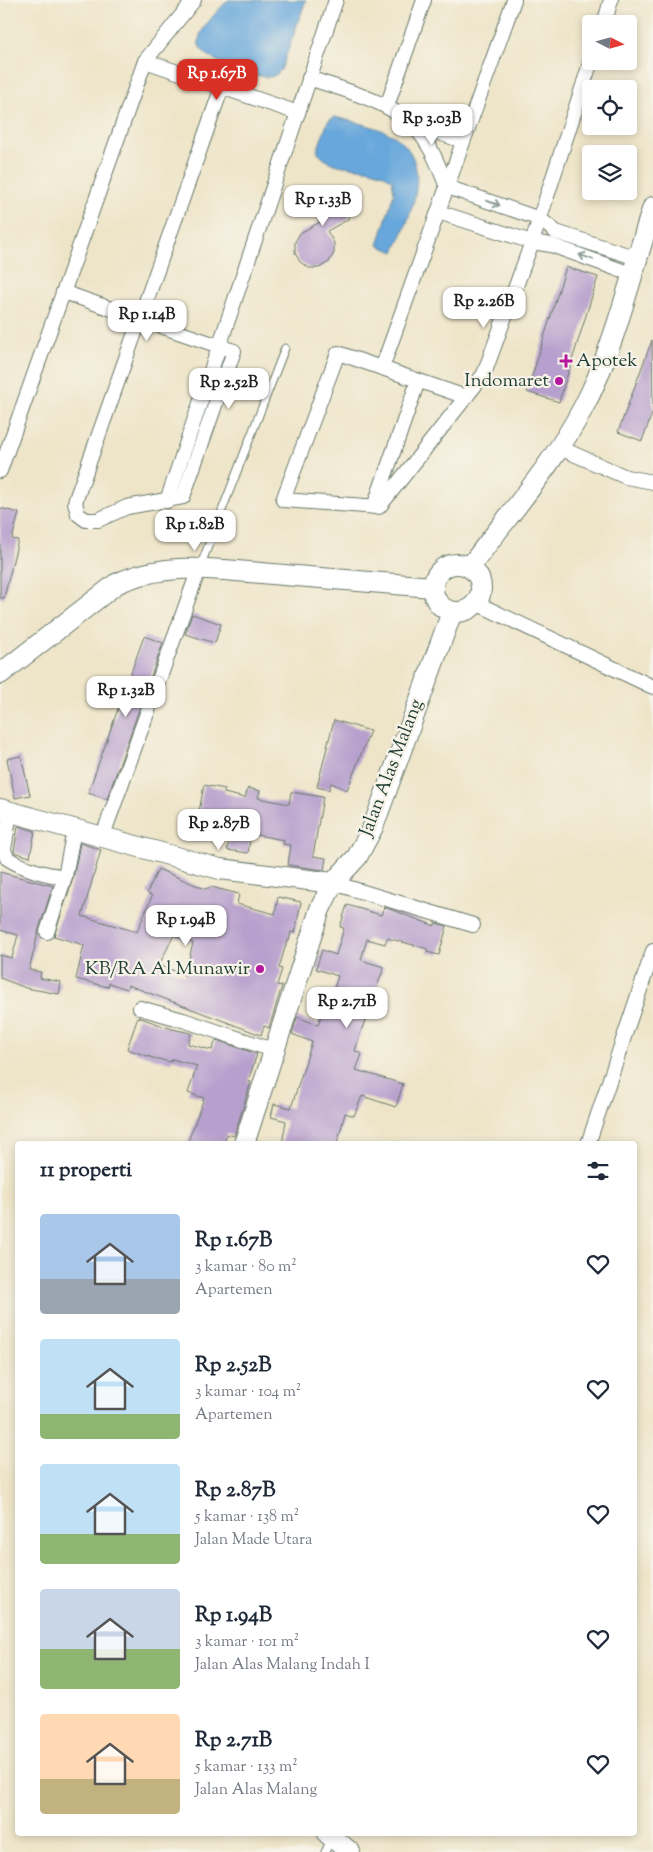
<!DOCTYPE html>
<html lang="id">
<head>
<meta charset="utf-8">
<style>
	:root { --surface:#fff; --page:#f2f2f3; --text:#1f2937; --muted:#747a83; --accent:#d93025 }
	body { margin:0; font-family:"Sorts Mill Goudy",serif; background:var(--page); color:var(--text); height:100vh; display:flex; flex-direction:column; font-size:19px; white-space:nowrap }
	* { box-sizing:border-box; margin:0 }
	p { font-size:16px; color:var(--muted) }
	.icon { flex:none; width:28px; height:28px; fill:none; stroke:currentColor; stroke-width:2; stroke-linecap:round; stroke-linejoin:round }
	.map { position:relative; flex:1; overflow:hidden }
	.details { position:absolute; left:15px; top:1141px; width:622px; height:695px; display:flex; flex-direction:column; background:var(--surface); border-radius:5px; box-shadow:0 2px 8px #0003 }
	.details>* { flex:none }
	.needle { width:32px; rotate:96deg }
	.tools { position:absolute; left:582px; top:15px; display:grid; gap:10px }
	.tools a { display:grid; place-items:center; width:55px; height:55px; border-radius:5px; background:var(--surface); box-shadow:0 2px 8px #0003; font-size:25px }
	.price { position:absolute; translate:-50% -42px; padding:0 11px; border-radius:10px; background:#fff; color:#222; font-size:16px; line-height:32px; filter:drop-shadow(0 1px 2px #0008) }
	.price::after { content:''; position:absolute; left:50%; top:30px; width:15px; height:11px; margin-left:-8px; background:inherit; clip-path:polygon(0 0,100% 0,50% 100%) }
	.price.on { background:var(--accent); color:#fff }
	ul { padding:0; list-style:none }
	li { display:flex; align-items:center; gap:15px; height:125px; padding:0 25px }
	li span { display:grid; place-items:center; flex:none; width:140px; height:100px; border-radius:5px; color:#555 }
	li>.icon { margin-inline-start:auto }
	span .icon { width:60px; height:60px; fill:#fffc; stroke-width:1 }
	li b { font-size:21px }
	h2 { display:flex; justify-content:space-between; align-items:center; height:60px; padding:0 25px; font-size:21px }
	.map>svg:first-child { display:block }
	.water { fill:#68a7db; stroke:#447288 }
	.building { fill:#b7a0cd; fill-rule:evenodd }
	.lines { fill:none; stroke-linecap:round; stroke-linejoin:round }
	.lane-casing { stroke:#677868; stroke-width:9 }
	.street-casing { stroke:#677868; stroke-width:16 }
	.secondary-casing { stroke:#677868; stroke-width:22 }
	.lane { stroke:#fff; stroke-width:7 }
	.street { stroke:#fff; stroke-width:14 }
	.secondary { stroke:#fff; stroke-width:20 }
	.oneway { stroke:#8f9e9a }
	.poi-dot { fill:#b5179e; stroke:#f7f3e8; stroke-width:2 }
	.labels { text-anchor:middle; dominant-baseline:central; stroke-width:4.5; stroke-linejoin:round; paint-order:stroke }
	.poi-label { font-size:19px; fill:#1f3d34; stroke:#f7f3e8; text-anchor:end }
	.street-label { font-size:19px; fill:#1f3d34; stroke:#f7f3e8 }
</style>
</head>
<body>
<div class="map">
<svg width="653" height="1852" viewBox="0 0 653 1852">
	<rect width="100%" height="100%" fill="#f7f3e8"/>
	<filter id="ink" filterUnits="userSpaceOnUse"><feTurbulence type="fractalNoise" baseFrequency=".02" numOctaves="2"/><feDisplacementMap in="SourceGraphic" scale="10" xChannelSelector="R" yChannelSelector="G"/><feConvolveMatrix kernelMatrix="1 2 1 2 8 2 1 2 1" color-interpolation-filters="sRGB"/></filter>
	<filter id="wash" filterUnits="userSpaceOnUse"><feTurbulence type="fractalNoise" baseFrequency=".0096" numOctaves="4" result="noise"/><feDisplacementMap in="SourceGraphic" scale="20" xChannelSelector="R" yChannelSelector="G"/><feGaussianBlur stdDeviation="1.12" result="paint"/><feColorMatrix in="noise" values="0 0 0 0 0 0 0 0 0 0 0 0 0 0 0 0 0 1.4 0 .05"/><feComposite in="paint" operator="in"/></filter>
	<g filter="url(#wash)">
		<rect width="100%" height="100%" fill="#eee5c9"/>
		<g class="water">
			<path d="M 228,0 L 306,0 L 281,70 C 277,74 274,77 268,77 C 254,77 203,60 199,45 C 195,32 220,9 228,0 Z"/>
			<path d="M 335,117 C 354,122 377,126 394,136 C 436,163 410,218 394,252 L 378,245 L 394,193 L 392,180 C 368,160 331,175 317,151 L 328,121 Z"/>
		</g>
		<g id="blocks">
			<g class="building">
				<polygon points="328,186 338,186 347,191 352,200 352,211 347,220 327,231 334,243 334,253 329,262 319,268 309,268 300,262 295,253 295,242 300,233 320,222 313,210 313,200 318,191"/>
				<polygon points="566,267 598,277 559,402 527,392"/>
				<polygon points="652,340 653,411 642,441 618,432"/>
				<polygon points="0,508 19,513 12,539 18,540 4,598 0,598"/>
				<polygon points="192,614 221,624 215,643 185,634"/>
				<polygon points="144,636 163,643 107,799 88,793"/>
				<polygon points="334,720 370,731 347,790 331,783 329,790 317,787"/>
				<polygon points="21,756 30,795 15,798 7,759"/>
				<polygon points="204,785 225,789 224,793 245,798 248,788 260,791 258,798 289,804 291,792 323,797 313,856 326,858 324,870 288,865 291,845 283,844 284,840 251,834 248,853 227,850 232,828 203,822 203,818 198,817"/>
				<polygon points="18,826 35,831 30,857 14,852"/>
				<path d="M 80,843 L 101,850 L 82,916 L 137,932 L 152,896 L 147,893 L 158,869 L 205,889 L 211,887 L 239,894 L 237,904 L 275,914 L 278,897 L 301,902 L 295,933 L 291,932 L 289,941 L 287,941 L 279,968 L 282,969 L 277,985 L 282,986 L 269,1028 L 264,1026 L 261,1035 L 128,985 L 127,989 L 109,983 L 108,987 L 76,979 L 84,945 L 54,936 L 73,879 ZM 174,935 L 193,943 L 185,975 L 159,965 Z"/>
				<polygon points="0,872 53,886 39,929 29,970 41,972 40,978 61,982 59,994 26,988 0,978 0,955 12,958 18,935 0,930"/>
				<polygon points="347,905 381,915 384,907 435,926 435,923 447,926 439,955 427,952 428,949 406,943 387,938 385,944 367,939 361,960 384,967 358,1040 355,1051 362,1054 356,1070 403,1084 396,1107 362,1096 354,1116 345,1113 337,1144 282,1144 286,1121 271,1117 274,1104 291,1108 312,1042 292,1034 297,1017 318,1025 323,1009 327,1011 338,976 316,969 322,950 336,955 344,928 340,927"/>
				<polygon points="138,1017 172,1029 191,1033 188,1044 212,1050 216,1040 257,1054 248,1081 251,1082 234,1136 227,1134 224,1144 187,1144 204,1098 188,1093 197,1066 172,1059 171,1062 153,1058 127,1049"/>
			</g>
		</g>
	</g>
	<g filter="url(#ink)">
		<use href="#blocks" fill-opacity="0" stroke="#677868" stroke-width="1"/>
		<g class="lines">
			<g class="lane-casing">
				<g id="lane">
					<polyline points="200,567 285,348"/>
					<polyline points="325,1852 331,1840"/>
				</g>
			</g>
			<g class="street-casing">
				<g id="street">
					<polyline points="604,24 611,0"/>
					<polyline points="145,61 298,113"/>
					<path d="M 309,78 C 351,93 404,103 428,145 C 436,157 441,173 447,187 L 540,219 L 556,232 L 637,258"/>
					<polyline points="387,106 424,0"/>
					<polyline points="410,123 463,141"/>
					<polyline points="438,212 532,242 551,245 631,274"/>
					<path d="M 63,292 C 120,312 177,332 234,351 L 183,497 L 127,507 L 98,520 L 86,520 L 78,514 L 75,502 L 222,87"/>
					<polyline points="382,368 514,0"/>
					<polyline points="466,397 338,353 283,500 379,507 484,374 532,242 591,61"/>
					<polyline points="558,447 626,477 653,482"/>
					<polyline points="0,471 145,61 194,0"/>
					<polyline points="167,501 336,0"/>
					<polyline points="374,507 418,381"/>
					<polyline points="476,603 653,687"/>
					<path d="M 10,812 L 4,850 L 7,858 C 22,868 48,876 65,876"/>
					<polyline points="102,838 199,569"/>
					<polyline points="333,883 473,925"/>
					<polyline points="47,932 65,876 74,830"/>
					<polyline points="140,1008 183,1020 273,1050"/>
					<polyline points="588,1144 653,951"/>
				</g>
			</g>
			<g class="secondary-casing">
				<g id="secondary">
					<circle cx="457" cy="588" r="24"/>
					<path d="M 470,567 C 508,515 553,465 583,408 C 614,350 632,271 653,207"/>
					<path d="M 0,674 L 116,584 C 168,559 229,571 284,575 C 334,579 383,583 432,587"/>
					<polyline points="0,809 220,869 333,883"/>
					<polyline points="244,1144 320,909 333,883 357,857 373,827 452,612"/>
					<polyline points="328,1834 350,1852"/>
				</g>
			</g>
			<use href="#lane" class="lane"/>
			<use href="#street" class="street"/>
			<use href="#secondary" class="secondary"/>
		</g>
		<defs><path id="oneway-shaft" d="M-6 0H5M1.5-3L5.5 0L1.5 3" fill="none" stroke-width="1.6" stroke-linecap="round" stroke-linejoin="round" transform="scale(1.25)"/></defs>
		<g class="oneway">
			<use href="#oneway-shaft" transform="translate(493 203) rotate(19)"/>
			<use href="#oneway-shaft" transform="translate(586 257) rotate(-160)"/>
		</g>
	</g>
	<g class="poi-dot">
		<path d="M563.5 353.5h5v5h5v5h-5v5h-5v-5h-5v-5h5z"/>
		<circle cx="559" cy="381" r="5"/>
		<circle cx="260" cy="969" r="5"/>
	</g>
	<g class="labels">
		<g class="poi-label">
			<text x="576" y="361" text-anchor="start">Apotek</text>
			<text x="549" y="381">Indomaret</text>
			<text x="250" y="969">KB/RA Al Munawir</text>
		</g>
		<g class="street-label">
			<text transform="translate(392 768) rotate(-69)">Jalan Alas Malang</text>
		</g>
	</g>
</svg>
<div class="tools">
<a><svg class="needle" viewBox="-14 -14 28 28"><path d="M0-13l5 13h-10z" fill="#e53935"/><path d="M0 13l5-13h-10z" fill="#747a83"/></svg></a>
<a><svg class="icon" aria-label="locate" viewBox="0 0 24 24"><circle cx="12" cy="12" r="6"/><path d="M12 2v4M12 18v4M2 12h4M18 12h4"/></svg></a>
<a><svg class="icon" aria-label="layers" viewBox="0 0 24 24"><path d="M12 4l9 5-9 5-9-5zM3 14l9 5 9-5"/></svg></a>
</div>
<b class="price on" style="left:217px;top:101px">Rp 1.67B</b>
<b class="price" style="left:432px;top:146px">Rp 3.03B</b>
<b class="price" style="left:323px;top:227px">Rp 1.33B</b>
<b class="price" style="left:484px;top:329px">Rp 2.26B</b>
<b class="price" style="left:147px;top:342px">Rp 1.14B</b>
<b class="price" style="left:229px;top:410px">Rp 2.52B</b>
<b class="price" style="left:195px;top:552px">Rp 1.82B</b>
<b class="price" style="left:126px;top:718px">Rp 1.32B</b>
<b class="price" style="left:219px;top:851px">Rp 2.87B</b>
<b class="price" style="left:186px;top:947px">Rp 1.94B</b>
<b class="price" style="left:347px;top:1029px">Rp 2.71B</b>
<section class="details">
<h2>11 properti<svg class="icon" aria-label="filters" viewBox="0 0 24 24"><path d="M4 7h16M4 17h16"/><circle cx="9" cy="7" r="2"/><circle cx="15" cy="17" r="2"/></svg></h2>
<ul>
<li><span style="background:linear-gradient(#a9c7e8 65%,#9aa5b1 0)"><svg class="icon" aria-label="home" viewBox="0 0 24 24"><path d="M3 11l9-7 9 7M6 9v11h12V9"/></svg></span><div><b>Rp 1.67B</b><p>3 kamar · 80 m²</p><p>Apartemen</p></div><svg class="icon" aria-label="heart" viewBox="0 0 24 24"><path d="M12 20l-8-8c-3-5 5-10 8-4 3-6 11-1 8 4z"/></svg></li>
<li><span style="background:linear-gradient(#bfe0f5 75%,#8fb573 0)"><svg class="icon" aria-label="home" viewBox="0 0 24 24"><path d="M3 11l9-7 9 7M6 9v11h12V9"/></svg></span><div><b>Rp 2.52B</b><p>3 kamar · 104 m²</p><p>Apartemen</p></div><svg class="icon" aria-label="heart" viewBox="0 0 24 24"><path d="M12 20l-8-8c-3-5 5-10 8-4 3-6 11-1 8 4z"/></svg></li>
<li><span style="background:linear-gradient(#bfe0f5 70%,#8fb573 0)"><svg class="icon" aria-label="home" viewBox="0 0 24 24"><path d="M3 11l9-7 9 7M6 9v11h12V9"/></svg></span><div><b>Rp 2.87B</b><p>5 kamar · 138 m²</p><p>Jalan Made Utara</p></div><svg class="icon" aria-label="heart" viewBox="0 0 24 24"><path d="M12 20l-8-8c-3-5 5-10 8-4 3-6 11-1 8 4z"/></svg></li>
<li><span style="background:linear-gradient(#c9d6e8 60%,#8fb573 0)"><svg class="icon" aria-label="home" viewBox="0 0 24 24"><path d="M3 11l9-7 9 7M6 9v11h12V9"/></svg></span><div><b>Rp 1.94B</b><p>3 kamar · 101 m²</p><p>Jalan Alas Malang Indah I</p></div><svg class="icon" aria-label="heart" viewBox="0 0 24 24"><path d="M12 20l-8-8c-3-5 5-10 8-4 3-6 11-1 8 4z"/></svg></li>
<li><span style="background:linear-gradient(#ffd9b3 65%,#c2b280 0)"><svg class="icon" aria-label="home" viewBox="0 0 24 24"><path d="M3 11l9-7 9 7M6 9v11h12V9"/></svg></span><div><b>Rp 2.71B</b><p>5 kamar · 133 m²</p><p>Jalan Alas Malang</p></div><svg class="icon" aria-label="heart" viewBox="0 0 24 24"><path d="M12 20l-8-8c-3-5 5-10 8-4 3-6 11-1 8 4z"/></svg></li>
</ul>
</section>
</div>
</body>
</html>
